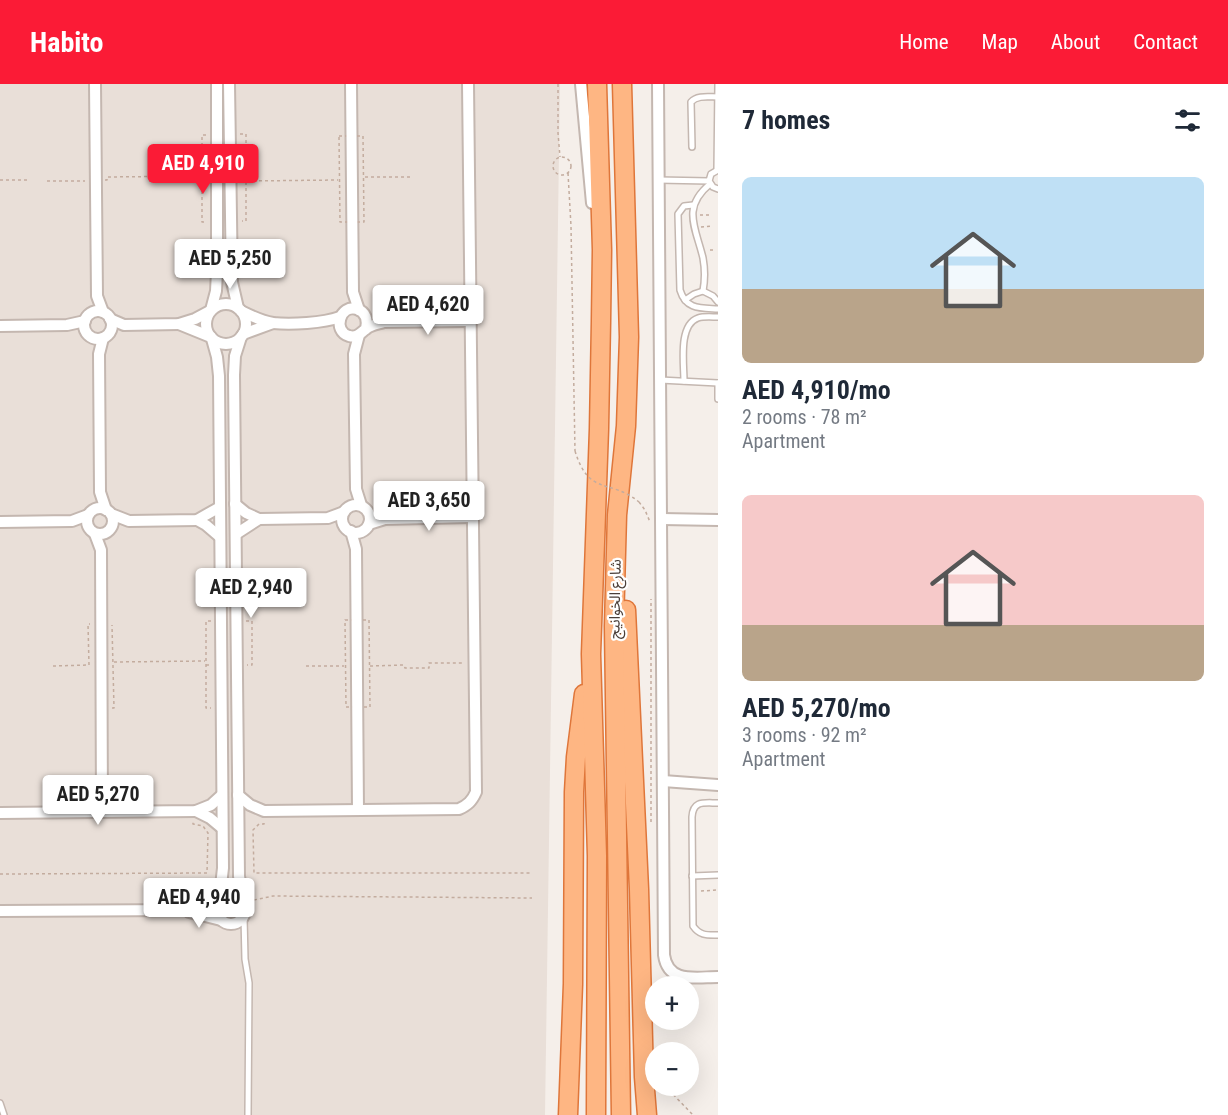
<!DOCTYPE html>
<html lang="en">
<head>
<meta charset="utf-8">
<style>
	:root { --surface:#fff; --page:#f6f6f7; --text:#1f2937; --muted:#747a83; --accent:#fb1b36 }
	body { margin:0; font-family:"Roboto Condensed","Noto Sans Arabic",sans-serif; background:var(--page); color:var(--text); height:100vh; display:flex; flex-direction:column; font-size:22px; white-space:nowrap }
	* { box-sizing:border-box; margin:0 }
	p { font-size:20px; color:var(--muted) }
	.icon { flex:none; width:33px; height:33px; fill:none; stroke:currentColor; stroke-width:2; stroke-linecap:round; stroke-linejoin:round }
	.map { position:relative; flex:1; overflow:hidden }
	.drawer { display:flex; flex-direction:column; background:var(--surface); width:510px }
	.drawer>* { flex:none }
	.controls { position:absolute; left:645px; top:892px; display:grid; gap:12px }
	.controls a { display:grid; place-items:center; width:54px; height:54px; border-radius:50%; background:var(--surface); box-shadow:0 6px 24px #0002; font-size:30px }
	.price { position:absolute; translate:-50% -51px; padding:0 14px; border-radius:6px; background:#fff; color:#222; font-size:20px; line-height:39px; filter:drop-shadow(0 2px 3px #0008) }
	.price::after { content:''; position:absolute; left:50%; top:36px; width:18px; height:14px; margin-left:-9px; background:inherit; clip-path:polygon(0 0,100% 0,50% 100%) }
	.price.on { background:var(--accent); color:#fff }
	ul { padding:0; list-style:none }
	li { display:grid; align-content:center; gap:12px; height:318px; padding:0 24px }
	li span { display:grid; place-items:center; height:186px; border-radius:9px; color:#555 }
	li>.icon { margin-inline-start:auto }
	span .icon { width:108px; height:108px; fill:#fffc; stroke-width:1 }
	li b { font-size:26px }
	h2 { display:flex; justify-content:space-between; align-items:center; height:72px; padding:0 24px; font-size:26px }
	header { display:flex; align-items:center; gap:36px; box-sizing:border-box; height:84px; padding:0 30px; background:var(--accent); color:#fff }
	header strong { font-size:28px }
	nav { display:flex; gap:33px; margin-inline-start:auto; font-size:21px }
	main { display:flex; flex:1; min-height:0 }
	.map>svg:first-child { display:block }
	.residential { fill:#e9dfd8 }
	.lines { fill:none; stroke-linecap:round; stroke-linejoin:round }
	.service-casing { stroke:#c4b7b0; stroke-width:8 }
	.minor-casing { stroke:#c4b7b0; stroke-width:14 }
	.trunk-casing { stroke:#df763a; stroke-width:21 }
	.path { stroke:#c3ac9e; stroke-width:1.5; stroke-dasharray:3 3; stroke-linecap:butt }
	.service { stroke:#fff; stroke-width:5 }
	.minor { stroke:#fff; stroke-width:10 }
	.trunk { stroke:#feb683; stroke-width:18 }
	.path-bridge { stroke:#c3ac9e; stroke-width:1.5; stroke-dasharray:3 3; stroke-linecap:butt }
	.labels { text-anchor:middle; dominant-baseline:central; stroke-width:4.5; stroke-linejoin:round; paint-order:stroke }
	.street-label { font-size:15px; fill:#4a3e38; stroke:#fff }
</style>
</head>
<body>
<header>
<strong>Habito</strong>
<nav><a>Home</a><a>Map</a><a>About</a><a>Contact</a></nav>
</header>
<main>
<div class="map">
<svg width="718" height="1031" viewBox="0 0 718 1031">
	<rect width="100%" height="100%" fill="#f5efea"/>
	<polygon class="residential" points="0,0 560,0 545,1031 0,1031"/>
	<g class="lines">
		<g class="service-casing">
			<g id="service">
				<path d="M 692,63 L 691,18 C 697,11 708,13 718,13"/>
				<polyline points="717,86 718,0"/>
				<polyline points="718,86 711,90 709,97 713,103 718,105"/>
				<polyline points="658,96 709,97"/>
				<path d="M 693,121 L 684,122 L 678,130 L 680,206 C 686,226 701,224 718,225"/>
				<path d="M 703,207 C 705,196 705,185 703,174 C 696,144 681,124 710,100"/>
				<polyline points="685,216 694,210 703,207 713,212 718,218"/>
				<polyline points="660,296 718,299"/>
				<path d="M 684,297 C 684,280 678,241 698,234 C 704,232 712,233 718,233"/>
				<polyline points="718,299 718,315"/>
				<path d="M 718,719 C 704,719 693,716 692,733 L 693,842 C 700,852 707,851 718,851"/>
				<polyline points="692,792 718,791"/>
				<polyline points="244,833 245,875 249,899 248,1031"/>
				<polyline points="0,1019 4,1031"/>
			</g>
		</g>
		<g class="minor-casing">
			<g id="minor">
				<polyline points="95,0 97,212 103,228"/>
				<polyline points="229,0 232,198 238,224"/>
				<polyline points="351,0 353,208 359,226"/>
				<polyline points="581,0 592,119"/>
				<path d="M 658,0 L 664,871 C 668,900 696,893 718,893"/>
				<circle cx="226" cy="240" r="20"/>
				<polyline points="211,226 216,207 217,187 217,0"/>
				<path d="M 241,227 C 251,232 262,237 273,239 C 291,241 323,239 340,233"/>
				<circle cx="98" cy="241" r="14"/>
				<polyline points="110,235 124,241 179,240 195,235 210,227"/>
				<polyline points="378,237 384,238 471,237"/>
				<polyline points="179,240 211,253"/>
				<polyline points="0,242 67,241 85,237"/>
				<path d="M 366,245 C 368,236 366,228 357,225 C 340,220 332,247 349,252 C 358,254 360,249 366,245 C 370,241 378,240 384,238"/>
				<polyline points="243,250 273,239"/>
				<polyline points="359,251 354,270 356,405 361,421"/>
				<polyline points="241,253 235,272 234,291 239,792 243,817"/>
				<polyline points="103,254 99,270 100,408 106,426"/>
				<polyline points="212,255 217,273 219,292 223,784 219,819"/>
				<polyline points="235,420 246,429 259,435 328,434 344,428"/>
				<circle cx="356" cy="435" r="14"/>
				<circle cx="100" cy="437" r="13"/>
				<polyline points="111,430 129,437 197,436 220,423"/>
				<polyline points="662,435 718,436"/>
				<polyline points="197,436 206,441 220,453"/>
				<polyline points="0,438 72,437 88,431"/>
				<polyline points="369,440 385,435 473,433"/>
				<polyline points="351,447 356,465 358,726"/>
				<polyline points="95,450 101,466 102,728"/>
				<polyline points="236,450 259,435"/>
				<polyline points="663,697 718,701"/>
				<path d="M 238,711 L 250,721 L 264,727 L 459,725 C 468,721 472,717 476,708 L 468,0"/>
				<polyline points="196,727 210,734 222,744"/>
				<polyline points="0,729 196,727 211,721 222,711"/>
				<circle cx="231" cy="826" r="14"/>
				<polyline points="0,827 183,826 218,820"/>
				<polyline points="189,828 221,836"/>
			</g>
		</g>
		<g class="trunk-casing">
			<g id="trunk">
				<polyline points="626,526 639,805 644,993 647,1031"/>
				<polyline points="568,1031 573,900 574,708 576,673 584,610"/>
				<polyline points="596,1031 597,772 591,570 599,345 601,237 602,166 597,0"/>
				<polyline points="621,1031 614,542 617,431 626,342 629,253 622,0"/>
			</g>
		</g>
		<g class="path">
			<polyline points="558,0 558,49 560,73"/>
			<polyline points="240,50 246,50 246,137 242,137"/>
			<polyline points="206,51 202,51 202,138 207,138"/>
			<polygon points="339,52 363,52 364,138 340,138"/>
			<circle cx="562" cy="82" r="9"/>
			<polyline points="568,89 571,142 575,367"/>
			<polyline points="365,93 411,93"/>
			<polyline points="0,96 27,96"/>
			<polyline points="105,96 107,96 107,93 202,92"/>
			<polyline points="47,97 85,97"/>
			<polyline points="247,97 338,96"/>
			<polyline points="700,131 711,131"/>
			<polyline points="701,143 712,142"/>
			<polyline points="710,166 716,166"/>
			<polyline points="639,418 645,426 650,438"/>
			<polygon points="345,536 369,536 370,623 346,623"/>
			<polyline points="211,537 206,537 206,624 211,624"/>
			<polyline points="246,537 252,537 252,581 247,581"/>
			<polyline points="114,578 205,577"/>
			<polyline points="89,581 88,540 90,540"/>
			<polyline points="206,581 212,581"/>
			<polyline points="53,582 88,581"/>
			<polyline points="306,582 344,582"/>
			<polyline points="370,582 404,581 405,584 429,584 429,579 463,579"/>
			<polyline points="112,624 114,624 112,541"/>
			<polyline points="651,738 651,515"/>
			<polyline points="264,739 264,740 259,740 253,746 254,789 531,789"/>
			<polyline points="0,790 207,789 208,749 203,742 193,740 193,737"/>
			<polyline points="701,807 718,806"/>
			<polyline points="254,816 273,812 532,814"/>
			<polyline points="665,1002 693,1031"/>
		</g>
		<use href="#service" class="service"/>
		<use href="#minor" class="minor"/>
		<use href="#trunk" class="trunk"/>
		<path class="path-bridge" d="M 575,367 C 589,413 610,394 639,418"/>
	</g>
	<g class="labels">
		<g class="street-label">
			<text transform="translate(615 515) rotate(-89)">شارع الخوانيج</text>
		</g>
	</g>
</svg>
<div class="controls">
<a>+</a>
<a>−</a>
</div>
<b class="price on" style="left:203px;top:111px">AED 4,910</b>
<b class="price" style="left:230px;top:206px">AED 5,250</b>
<b class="price" style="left:428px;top:252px">AED 4,620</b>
<b class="price" style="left:429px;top:448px">AED 3,650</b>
<b class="price" style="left:251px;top:535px">AED 2,940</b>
<b class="price" style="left:98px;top:742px">AED 5,270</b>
<b class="price" style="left:199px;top:845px">AED 4,940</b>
</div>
<section class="drawer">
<h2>7 homes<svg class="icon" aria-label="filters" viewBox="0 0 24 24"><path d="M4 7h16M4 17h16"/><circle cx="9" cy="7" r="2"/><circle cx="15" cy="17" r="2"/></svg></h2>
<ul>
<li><span style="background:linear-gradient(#bfe0f5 60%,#b9a48a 0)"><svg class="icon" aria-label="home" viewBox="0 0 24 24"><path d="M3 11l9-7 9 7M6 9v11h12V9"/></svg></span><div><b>AED 4,910/mo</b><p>2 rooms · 78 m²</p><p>Apartment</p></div></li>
<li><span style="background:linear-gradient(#f6c9c9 70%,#b9a48a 0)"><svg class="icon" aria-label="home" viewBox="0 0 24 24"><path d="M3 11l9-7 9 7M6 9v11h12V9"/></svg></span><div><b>AED 5,270/mo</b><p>3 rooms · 92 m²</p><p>Apartment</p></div></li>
</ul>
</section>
</main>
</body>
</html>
